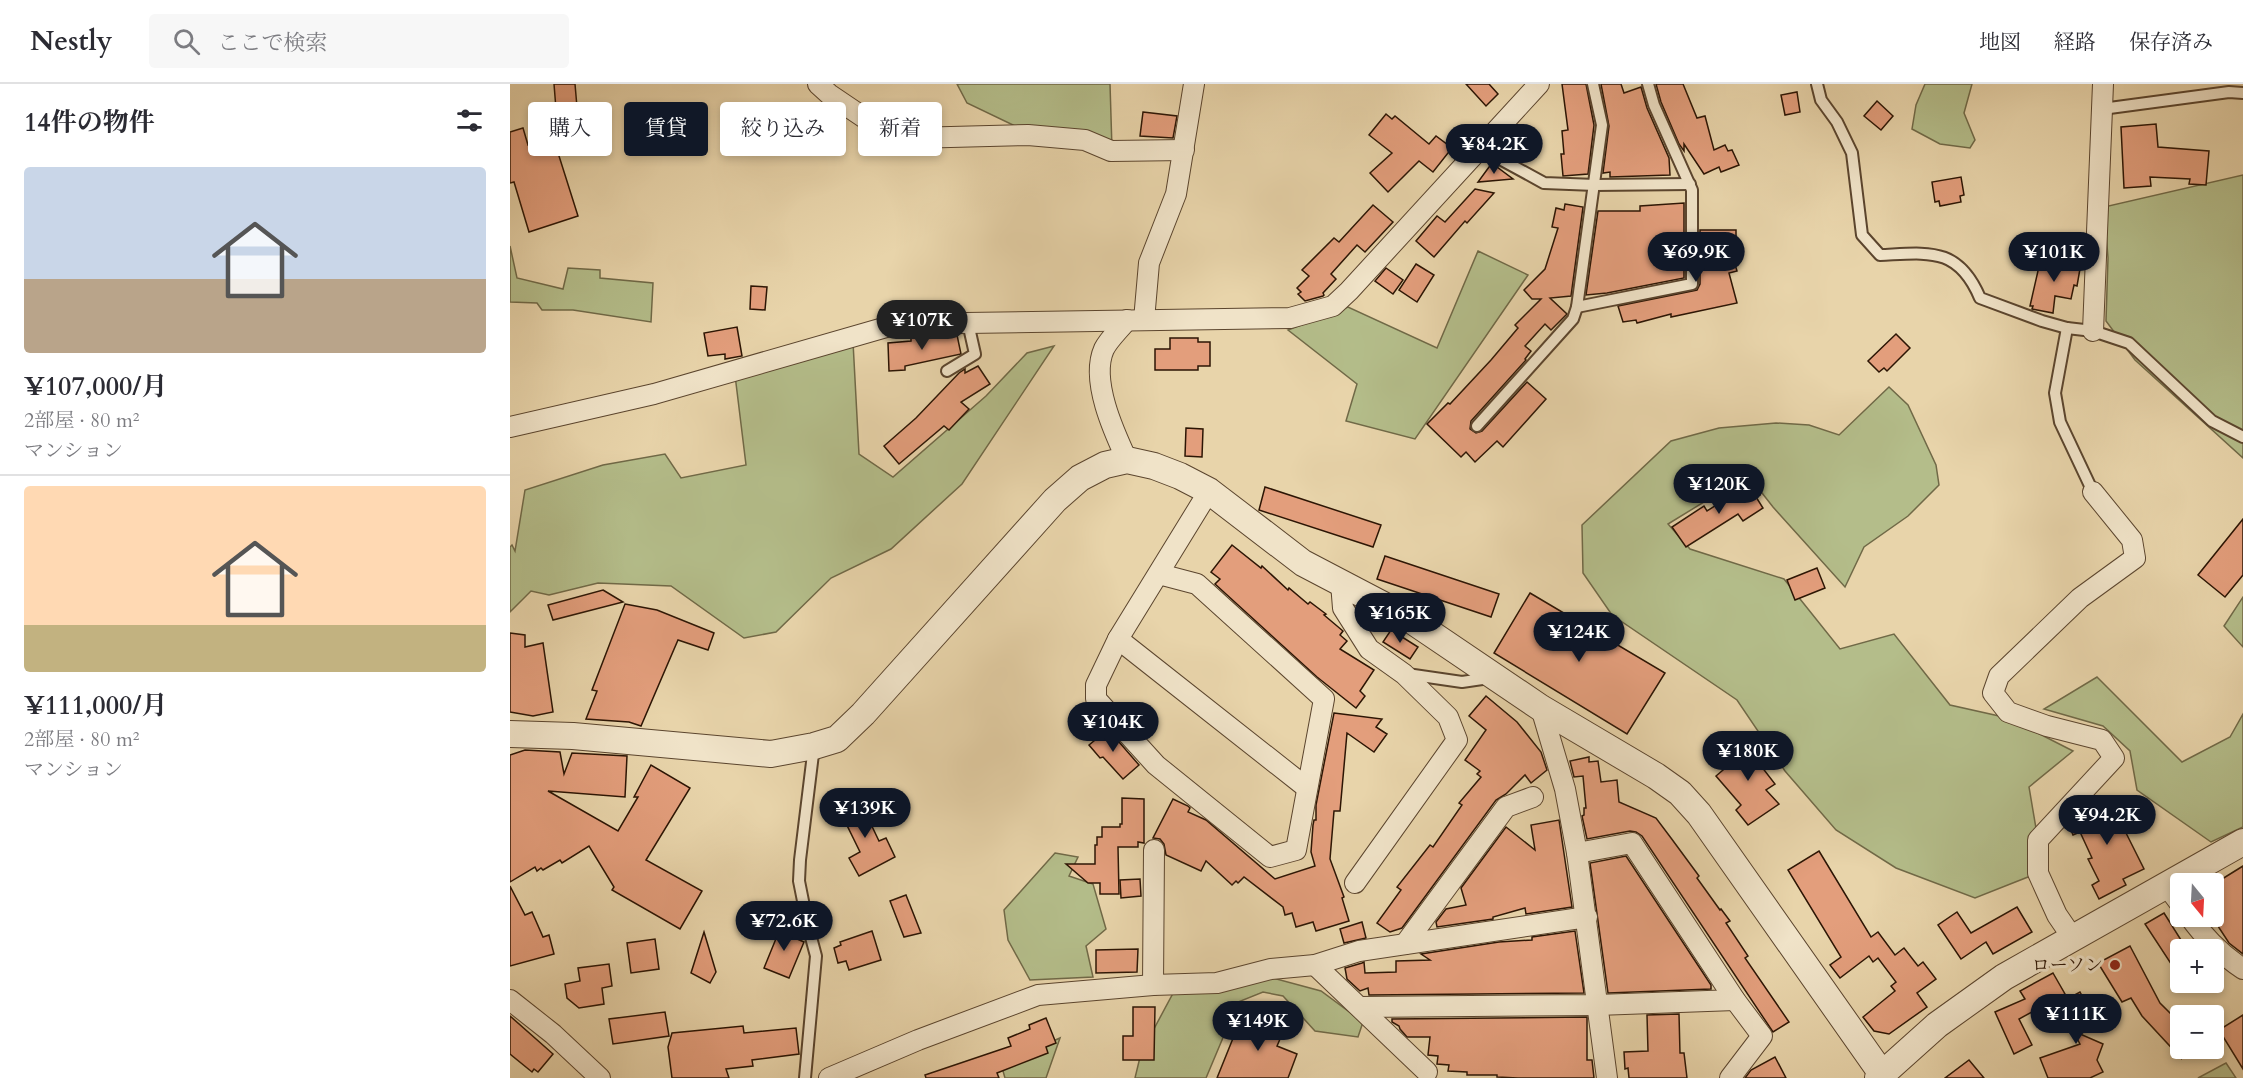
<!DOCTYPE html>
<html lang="ja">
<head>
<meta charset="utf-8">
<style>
	:root { --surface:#fff; --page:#f7f7f7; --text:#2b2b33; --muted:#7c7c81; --line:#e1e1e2; --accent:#111827 }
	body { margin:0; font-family:Cardo,"Noto Serif JP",serif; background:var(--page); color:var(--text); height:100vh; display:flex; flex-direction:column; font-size:22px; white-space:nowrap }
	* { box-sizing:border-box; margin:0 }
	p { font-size:20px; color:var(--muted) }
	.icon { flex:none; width:33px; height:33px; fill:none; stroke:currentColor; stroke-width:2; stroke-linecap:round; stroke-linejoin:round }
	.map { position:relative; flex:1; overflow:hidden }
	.panel { display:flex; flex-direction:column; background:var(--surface); width:510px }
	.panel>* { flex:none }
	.guide { position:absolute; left:18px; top:18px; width:570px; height:54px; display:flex; gap:12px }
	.needle { width:39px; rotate:162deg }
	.fabs { position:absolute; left:1660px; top:789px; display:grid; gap:12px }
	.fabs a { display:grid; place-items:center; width:54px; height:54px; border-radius:6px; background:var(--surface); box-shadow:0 3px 9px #0003; font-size:30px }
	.price { position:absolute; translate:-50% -51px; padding:0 14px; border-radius:21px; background:var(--accent); color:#fff; font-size:20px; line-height:39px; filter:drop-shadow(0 2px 3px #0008) }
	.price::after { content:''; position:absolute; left:50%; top:36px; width:18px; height:14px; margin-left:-9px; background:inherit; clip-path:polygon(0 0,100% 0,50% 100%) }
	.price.selected { background:#222; color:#fff }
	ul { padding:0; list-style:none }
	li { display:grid; align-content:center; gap:12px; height:318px; padding:0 24px }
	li+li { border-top:2px solid var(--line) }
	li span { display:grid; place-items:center; height:186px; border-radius:6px; color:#555 }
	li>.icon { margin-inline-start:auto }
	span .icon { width:108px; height:108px; fill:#fffc; stroke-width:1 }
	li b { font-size:26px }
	h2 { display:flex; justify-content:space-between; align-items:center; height:72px; padding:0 24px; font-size:26px }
	.pill { padding:0 21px; border-radius:6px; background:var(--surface); box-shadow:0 3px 9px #0003; font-size:21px; line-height:54px }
	.pill.selected { background:var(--accent); color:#fff }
	header { display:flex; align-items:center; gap:36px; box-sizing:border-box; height:84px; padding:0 30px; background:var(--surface); border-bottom:2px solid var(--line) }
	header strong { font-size:28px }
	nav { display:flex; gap:33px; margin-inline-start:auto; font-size:21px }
	.search { width:420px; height:54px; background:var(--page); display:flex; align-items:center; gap:15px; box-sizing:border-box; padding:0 21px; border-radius:6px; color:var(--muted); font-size:22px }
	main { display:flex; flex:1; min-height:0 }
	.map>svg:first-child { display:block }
	.green { fill:#b4bd8a; stroke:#706947; stroke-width:1.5 }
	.building { fill:#e39e7c; stroke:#2c1504; stroke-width:1.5 }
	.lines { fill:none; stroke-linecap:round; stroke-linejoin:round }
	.service-casing { stroke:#5b452e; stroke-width:14 }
	.minor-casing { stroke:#5b452e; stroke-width:22 }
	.tertiary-casing { stroke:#5b452e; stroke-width:28 }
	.service { stroke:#f0e3c8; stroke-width:10 }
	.minor { stroke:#f0e3c8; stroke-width:20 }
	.tertiary { stroke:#f0e3c8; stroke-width:26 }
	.poi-dot { fill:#8f2418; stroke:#f0e3c8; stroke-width:2 }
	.labels { text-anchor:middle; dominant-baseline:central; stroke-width:6; stroke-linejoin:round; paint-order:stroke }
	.poi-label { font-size:18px; fill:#2c1504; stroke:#f0e3c8; text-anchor:end }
</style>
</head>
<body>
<header>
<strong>Nestly</strong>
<div class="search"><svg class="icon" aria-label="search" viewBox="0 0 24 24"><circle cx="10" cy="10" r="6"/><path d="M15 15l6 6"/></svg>ここで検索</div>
<nav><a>地図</a><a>経路</a><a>保存済み</a></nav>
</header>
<main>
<section class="panel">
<h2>14件の物件<svg class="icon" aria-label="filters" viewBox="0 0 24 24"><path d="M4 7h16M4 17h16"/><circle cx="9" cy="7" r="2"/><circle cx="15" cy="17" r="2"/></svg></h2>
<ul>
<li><span style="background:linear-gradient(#c9d6e8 60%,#b9a48a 0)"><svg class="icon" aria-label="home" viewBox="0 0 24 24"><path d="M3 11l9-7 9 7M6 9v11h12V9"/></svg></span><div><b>¥107,000/月</b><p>2部屋 · 80 m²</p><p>マンション</p></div></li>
<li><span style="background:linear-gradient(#ffd9b3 75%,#c2b280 0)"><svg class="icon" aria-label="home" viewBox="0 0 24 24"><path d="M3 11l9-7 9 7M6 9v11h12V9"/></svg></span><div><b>¥111,000/月</b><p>2部屋 · 80 m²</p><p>マンション</p></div></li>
</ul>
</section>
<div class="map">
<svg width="1733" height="994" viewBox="0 0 1733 994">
	<rect width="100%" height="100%" fill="#e8d4aa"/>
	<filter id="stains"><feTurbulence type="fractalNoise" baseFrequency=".00333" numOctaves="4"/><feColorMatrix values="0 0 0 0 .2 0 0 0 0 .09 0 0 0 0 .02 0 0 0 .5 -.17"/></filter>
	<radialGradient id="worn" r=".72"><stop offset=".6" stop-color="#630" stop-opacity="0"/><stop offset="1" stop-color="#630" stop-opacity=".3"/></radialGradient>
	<g class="green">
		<polygon points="447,0 600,0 602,65 526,52 457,19"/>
		<polygon points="1415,0 1462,0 1454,29 1465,56 1460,64 1430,60 1402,45 1406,21"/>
		<polygon points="1733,91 1733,374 1625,276 1596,237 1598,174 1594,123"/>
		<polygon points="0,162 7,194 53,205 58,184 90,186 90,194 143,199 141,238 63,226 32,226 27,219 0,218"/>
		<polygon points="968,167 1018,191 905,355 836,337 847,300 778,246 838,223 927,264"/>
		<polygon points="343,258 349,370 383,393 476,312 517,269 544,262 452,400 381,465 321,494 266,548 234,554 161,502 88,499 39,511 21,507 0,528 0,463 2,461 5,467 15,406 93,381 155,370 171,394 236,381 225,291"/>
		<polygon points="1379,303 1398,321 1426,381 1429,401 1398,432 1354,463 1335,503 1263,423 1238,391 1158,440 1180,465 1274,495 1330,565 1384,550 1440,621 1498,634 1563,667 1519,703 1528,756 1528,789 1465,814 1386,784 1326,746 1275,687 1227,616 1102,531 1073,489 1072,441 1161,357 1209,344 1266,339 1299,341 1329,351"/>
		<polygon points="1733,513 1733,563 1714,542"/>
		<polygon points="1587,593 1672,678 1720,653 1733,630 1733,743 1701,758 1627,706 1620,667 1593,642 1534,625"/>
		<polygon points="545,769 568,773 559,792 583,800 596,845 576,862 583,893 520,896 498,856 494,826"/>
		<polygon points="759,893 811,907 853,938 848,953 805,947 773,912 753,908 728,918 696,994 625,994 631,969 668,900"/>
		<polygon points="550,954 536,994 495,994 491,980"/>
		<polygon points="1716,979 1726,994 1688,994"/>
	</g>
	<g class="building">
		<polygon points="44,0 65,0 67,23 46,25"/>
		<polygon points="956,0 979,0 988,10 976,22"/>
		<polygon points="1052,0 1076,0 1084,41 1078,90 1053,92 1051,70 1054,70 1052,47 1058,46"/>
		<polygon points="1091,0 1111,0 1114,9 1131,3 1137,24 1159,74 1160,91 1100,93 1100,88 1093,89 1099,42"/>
		<polygon points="1146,0 1173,0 1187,34 1195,32 1204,66 1215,61 1218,67 1222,66 1229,81 1211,88 1209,83 1194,90 1174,60 1174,67 1169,60 1151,18"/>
		<polygon points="1287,8 1290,28 1275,31 1271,11"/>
		<polygon points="1367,17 1383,32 1371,46 1354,32"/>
		<polygon points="633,28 667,32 663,54 630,52"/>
		<polygon points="876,30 882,35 885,32 919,60 926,52 942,64 923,88 909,77 878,108 860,89 882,69 859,51"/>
		<polygon points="1646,40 1648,63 1699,67 1696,101 1679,100 1680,95 1640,93 1641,102 1614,104 1611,43"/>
		<polygon points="13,44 18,61 43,53 68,132 19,148 4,98 0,99 0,48"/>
		<polygon points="982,79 983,80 1003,95 968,98"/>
		<polygon points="1451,93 1454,111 1450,112 1451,118 1430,122 1429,117 1425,118 1422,98"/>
		<polygon points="965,105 984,109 957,139 955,137 924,173 906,157 927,132 935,138"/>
		<polygon points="1174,119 1174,194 1097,209 1076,211 1088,127 1130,127 1130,122"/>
		<polygon points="1055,120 1073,123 1061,212 1040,214 1057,230 1041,246 1035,240 1015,262 1021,267 1015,275 1016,276 961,337 960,345 966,349 972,347 1017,298 1036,315 993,363 987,357 965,378 956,368 951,373 917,340 938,319 940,320 981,276 1008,244 1005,241 1031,215 1022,215 1014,206 1035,185 1048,144 1042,143 1046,124 1054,126"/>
		<polygon points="863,121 883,138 855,168 847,161 821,190 826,195 813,209 814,211 813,212 795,217 788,210 791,208 787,204 799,192 792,186 824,154 829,158"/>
		<polygon points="1190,146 1226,146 1226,161 1219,161 1227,187 1219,189 1227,219 1161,233 1161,230 1127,239 1126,236 1113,238 1108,222 1187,206 1190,200"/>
		<polygon points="1543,174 1571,179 1567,202 1564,201 1561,215 1545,212 1543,229 1522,225 1523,222 1520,222 1530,178 1542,180"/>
		<polygon points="906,180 924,191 907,218 889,206"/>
		<polygon points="876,184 893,196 883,210 865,197"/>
		<polygon points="241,202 257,203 255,226 240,225"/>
		<polygon points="227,243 232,272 215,275 215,270 198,272 194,249"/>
		<polygon points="1386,250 1400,264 1377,287 1374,284 1369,288 1358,277"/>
		<polygon points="447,251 451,270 395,282 395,286 379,287 378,259 401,257 401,254"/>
		<polygon points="660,254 688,254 688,258 700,258 700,282 688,282 688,286 645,286 645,265 660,265"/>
		<polygon points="468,282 480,300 451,318 459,325 439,346 434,342 389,380 374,362 406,334 449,289 455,285 455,289"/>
		<polygon points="676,344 693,345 692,373 675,372"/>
		<polygon points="1242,398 1250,411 1246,413 1253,424 1233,437 1228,430 1176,463 1162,443 1194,422 1197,427"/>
		<polygon points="755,403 871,441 863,463 749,426"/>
		<polygon points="1733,435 1733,491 1715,513 1688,491"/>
		<polygon points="722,461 751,484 752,482 778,506 779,504 798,520 800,518 816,530 814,531 833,547 830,551 837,557 830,565 864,586 850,607 855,612 846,624 807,593 705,500 710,495 701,488"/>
		<polygon points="875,472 989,510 981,533 867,495"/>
		<polygon points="1307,484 1315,504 1285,516 1277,496"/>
		<polygon points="93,506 113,518 43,536 38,521"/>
		<polygon points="1020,509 1155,589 1117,650 984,569"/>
		<polygon points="115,520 147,526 204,549 198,566 168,556 131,642 119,638 76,635 87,607 82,606"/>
		<polygon points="881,546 908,563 900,575 873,558"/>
		<polygon points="0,549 15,551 15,563 33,559 43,628 23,632 0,628"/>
		<polygon points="976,612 1007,638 1031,668 1037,686 1021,699 1015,691 996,710 986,716 892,844 880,848 867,839 891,806 887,803 920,761 923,763 952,721 949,719 971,693 967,690 970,687 955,676 976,646 959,632"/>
		<polygon points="824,629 872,635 866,643 877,650 864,668 837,649 830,727 824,727 820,775 834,813 832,814 839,837 806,847 803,838 786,843 782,829 775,831 773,823 734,793 728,799 726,797 722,801 696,777 691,787 656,771 654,760 650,755 643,754 663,715 678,722 680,724 678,728 696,736 765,795 805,782 801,768 803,741 804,736 806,736 806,721"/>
		<polygon points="596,643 629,681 613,695 593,673 590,674 579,661 585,656 583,652"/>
		<polygon points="1233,651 1253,673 1248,678 1265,700 1256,706 1269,720 1238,741 1226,726 1231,721 1206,692 1226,675 1217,666"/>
		<polygon points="15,666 50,668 54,690 62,669 117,672 115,713 38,707 108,747 128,713 124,713 141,681 180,704 136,776 192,807 170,845 102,806 104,803 79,762 52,779 50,776 33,786 31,784 27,787 25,783 0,798 0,671"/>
		<polygon points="1079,673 1079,678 1088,677 1091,698 1107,696 1109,718 1146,734 1161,754 1189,792 1187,794 1210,826 1211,825 1220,837 1216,839 1238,872 1235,874 1279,938 1263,948 1132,752 1126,748 1120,747 1077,755 1072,732 1074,731 1074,724 1076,724 1073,692 1064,693 1060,677"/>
		<polygon points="348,713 369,757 376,754 385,773 349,792 339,774 350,768 328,723"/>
		<polygon points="1609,713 1615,728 1607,731 1634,785 1613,795 1616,801 1589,815 1582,801 1589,797 1578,775 1582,774 1570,748 1563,751 1559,741 1568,731"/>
		<polygon points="612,714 634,715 634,759 628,758 628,763 608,763 609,810 590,810 590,799 578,799 556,780 585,780 585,761 587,761 587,753 592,753 592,743 610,743 610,740 612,740"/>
		<polygon points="1049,736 1062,823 1016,830 1015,824 983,833 983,835 927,843 926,838 936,825 956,821 951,804 996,743 1025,766 1021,741"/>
		<polygon points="1309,767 1361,853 1368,848 1385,871 1394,864 1408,882 1413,878 1426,895 1407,909 1417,923 1379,950 1364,947 1353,933 1385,907 1381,902 1386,898 1368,874 1363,878 1359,872 1330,894 1320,881 1331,873 1278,786"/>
		<polygon points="1116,772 1201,901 1201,905 1098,909 1080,779"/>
		<polygon points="1733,782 1733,870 1719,859 1704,836 1704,800"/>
		<polygon points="630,795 631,812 611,814 610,796"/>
		<polygon points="0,802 15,831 22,828 33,853 39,851 44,870 0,882"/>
		<polygon points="396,811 411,849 394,853 380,817"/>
		<polygon points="1507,823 1522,848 1483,870 1476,858 1451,875 1428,841 1447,828 1461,849"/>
		<polygon points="1654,829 1671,856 1671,895 1635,840"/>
		<polygon points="852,838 856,854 834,859 830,845"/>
		<polygon points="272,840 288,847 285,854 294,858 279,894 254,884"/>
		<polygon points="362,847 371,876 339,886 336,877 328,879 324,864 331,861 330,858"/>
		<polygon points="1065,847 1074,909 859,911 858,904 850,907 837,895 835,884 852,879 854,878 855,889 886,888 886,877 920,876 911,870 989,858 1022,856 1022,853"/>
		<polygon points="194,848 206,888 200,899 181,889"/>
		<polygon points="145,855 149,885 121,889 117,859"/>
		<polygon points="1620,862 1650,919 1671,940 1671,974 1632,932 1621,914 1612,918 1588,879"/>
		<polygon points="628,865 627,888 586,889 586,866"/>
		<polygon points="99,880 102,902 92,904 94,920 69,924 57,914 55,900 70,897 68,884"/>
		<polygon points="1543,889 1555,910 1509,935 1522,961 1504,970 1485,928 1515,915 1510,907"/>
		<polygon points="1570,908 1588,941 1570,950 1593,960 1587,976 1593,988 1580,994 1538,994 1530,974 1570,960 1548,920"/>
		<polygon points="623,923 645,923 644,976 613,976 613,952 623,952"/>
		<polygon points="155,928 159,952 103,960 99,935"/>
		<polygon points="752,929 777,939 767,962 787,970 778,994 707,994 730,937 746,943"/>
		<polygon points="1169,930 1170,969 1174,969 1177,994 1119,994 1118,984 1115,985 1114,968 1138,967 1137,931"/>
		<polygon points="1733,931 1733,985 1709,946"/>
		<polygon points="0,932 43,970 28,988 24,985 22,988 0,970"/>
		<polygon points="1077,933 1077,976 1082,976 1084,994 1008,994 987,993 987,991 957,991 957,988 938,987 939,981 927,980 928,972 918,971 920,953 897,953 890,945 889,942 882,938 882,935"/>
		<polygon points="536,934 546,959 536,963 538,969 487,989 489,994 416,994 415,991 501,962 498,954 520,945 519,941"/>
		<polygon points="233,942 234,949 286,944 289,970 242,976 243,982 216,985 219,994 162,994 158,963 162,949"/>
		<polygon points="1265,973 1276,994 1235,994 1241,986"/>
		<polygon points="1459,976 1474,994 1435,994"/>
	</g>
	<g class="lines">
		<g class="service-casing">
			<g id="service">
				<path d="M 1307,0 L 1311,16 L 1327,38 L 1342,69 L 1352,151 L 1370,171 C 1418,169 1448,162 1470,214 L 1532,237 L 1557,244 L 1583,247 L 1619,259 L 1702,337 L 1733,353"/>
				<polyline points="1592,25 1719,8 1733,9"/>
				<polyline points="970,64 1034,99 1085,101 1180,100"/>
				<polyline points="1067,223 1182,200 1182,106 1144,21 1138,0"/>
				<polyline points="1557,244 1545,309 1550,338 1583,408"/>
				<polyline points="437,287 465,270 458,239"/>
				<polyline points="967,342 1063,235 1067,223 1092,41 1083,0"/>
				<polyline points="897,590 952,598 979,594"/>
				<polyline points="295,994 306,872 298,842 289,797 290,776 304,662"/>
			</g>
		</g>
		<g class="minor-casing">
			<g id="minor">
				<polyline points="308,0 319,10 356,35 402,54 518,51 575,56 601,67 674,66"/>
				<polyline points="634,236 639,179 666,110 684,0"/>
				<polyline points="1583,247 1593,0"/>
				<polyline points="0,343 144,310 387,240 780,234 823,222 839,207 1029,0"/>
				<path d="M 617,376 C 604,348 580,296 594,265 C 599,255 610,245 617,236"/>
				<polyline points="649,490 687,500 814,615 786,766 760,773 646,681 586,615 586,601 608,555 699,407"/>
				<polyline points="831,499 833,524 859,565 894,590 938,633 947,656 845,799"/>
				<polyline points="608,555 797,704"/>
				<polyline points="1031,624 1055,705 1067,769 1097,994"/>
				<polyline points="1067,769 1122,759 1225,916 1252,952 1220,994"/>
				<polyline points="1656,801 1671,821"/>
				<path d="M 1679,832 C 1694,853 1712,871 1733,885"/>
				<polyline points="1562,853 1547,831 1528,789 1528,756 1604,674 1592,656 1537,642 1498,628 1483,609 1489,592 1570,514 1625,474 1622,456 1583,408"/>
				<polyline points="895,860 996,723 1023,713"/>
				<polyline points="805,881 917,988"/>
				<polyline points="643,901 644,766"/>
				<polyline points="0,916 43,950 90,994"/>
				<polyline points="850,923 1087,921 1225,916"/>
				<polyline points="319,994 408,956 528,911 643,901 707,899 761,885 805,881 849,867 1077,833"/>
			</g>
		</g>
		<g class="tertiary-casing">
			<g id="tertiary">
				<polyline points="0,650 63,652 261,670 304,662 327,655 353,630 545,416 570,394 595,381 617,376 644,382 670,392 699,407 793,479 898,534 1031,624 1146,692 1170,709 1189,730 1372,990"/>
				<polyline points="1368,994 1427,941 1494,893 1733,758"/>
			</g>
		</g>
		<use href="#service" class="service"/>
		<use href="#minor" class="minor"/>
		<use href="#tertiary" class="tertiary"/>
	</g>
	<circle class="poi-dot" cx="1605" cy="881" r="6"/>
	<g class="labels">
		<g class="poi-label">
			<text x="1593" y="881">ローソン</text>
		</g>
	</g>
	<rect width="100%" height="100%" filter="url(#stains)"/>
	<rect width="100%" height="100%" fill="url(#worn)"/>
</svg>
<div class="fabs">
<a><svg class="needle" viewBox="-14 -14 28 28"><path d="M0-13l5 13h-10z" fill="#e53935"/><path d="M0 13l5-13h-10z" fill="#7c7c81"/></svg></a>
<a>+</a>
<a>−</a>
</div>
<b class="price" style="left:984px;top:91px">¥84.2K</b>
<b class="price" style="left:1186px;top:199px">¥69.9K</b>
<b class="price" style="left:1544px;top:199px">¥101K</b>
<b class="price selected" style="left:412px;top:267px">¥107K</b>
<b class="price" style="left:1209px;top:431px">¥120K</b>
<b class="price" style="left:890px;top:560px">¥165K</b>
<b class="price" style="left:1069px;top:579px">¥124K</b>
<b class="price" style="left:603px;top:669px">¥104K</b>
<b class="price" style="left:1238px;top:698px">¥180K</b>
<b class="price" style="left:355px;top:755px">¥139K</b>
<b class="price" style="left:1597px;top:762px">¥94.2K</b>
<b class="price" style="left:274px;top:868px">¥72.6K</b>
<b class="price" style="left:1566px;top:961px">¥111K</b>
<b class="price" style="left:748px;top:968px">¥149K</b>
<div class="guide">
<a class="pill">購入</a>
<a class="pill selected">賃貸</a>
<a class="pill">絞り込み</a>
<a class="pill">新着</a>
</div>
</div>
</main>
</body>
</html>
